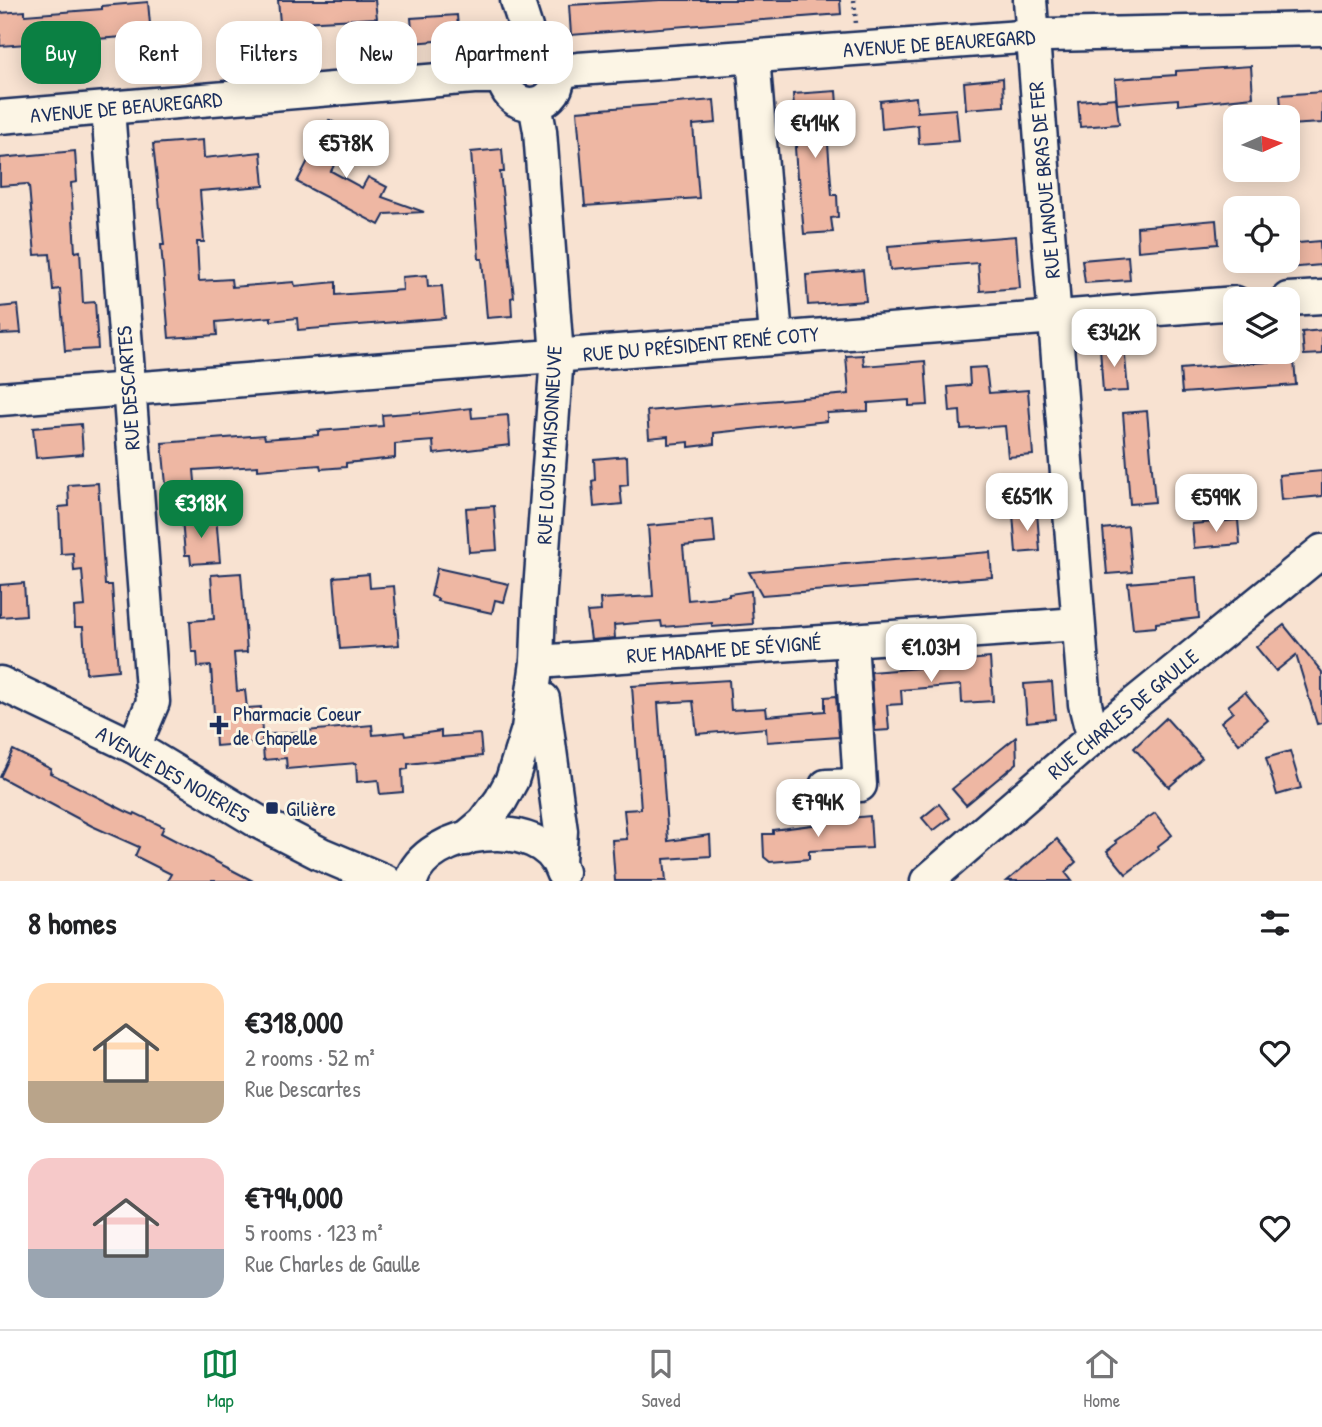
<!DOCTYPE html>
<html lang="en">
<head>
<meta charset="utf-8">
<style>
	:root { --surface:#fff; --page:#f6f6f6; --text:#202124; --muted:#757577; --line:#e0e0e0; --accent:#0b8043 }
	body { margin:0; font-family:"Patrick Hand",sans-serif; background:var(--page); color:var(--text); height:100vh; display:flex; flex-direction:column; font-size:26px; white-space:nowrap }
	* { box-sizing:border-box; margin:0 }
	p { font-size:23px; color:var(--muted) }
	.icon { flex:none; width:38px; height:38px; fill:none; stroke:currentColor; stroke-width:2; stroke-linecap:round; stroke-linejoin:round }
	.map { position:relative; height:881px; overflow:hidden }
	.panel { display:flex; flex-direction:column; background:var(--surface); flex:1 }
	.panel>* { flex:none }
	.top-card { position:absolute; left:21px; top:21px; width:700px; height:63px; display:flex; gap:14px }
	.needle { width:46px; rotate:87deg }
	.fabs { position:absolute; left:1223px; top:105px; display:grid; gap:14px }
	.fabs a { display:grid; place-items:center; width:77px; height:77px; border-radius:14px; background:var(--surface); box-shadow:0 4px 18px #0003; font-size:35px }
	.price { position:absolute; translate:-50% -60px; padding:0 16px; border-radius:14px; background:#fff; color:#222; font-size:23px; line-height:46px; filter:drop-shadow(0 2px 4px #0008) }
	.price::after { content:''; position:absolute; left:50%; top:42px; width:21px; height:16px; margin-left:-10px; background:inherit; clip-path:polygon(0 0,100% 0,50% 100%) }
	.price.selected { background:var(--accent); color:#fff }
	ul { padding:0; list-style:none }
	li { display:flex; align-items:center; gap:21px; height:175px; padding:0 28px }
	li span { display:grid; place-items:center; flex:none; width:196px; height:140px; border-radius:21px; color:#555 }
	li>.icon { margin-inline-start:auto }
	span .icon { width:84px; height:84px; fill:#fffc; stroke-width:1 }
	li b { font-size:30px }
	h2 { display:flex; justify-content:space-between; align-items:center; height:84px; padding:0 28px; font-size:30px }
	.chip { padding:0 24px; border-radius:21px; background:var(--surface); box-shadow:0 4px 18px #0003; font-size:24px; line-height:63px }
	.chip.selected { background:var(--accent); color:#fff }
	.tabs { display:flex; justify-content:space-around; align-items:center; height:98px; border-top:2px solid var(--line); background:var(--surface); font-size:19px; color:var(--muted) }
	.tabs a { display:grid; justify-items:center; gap:4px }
	.tabs .selected { color:var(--accent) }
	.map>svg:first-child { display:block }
	.building { fill:#eeb7a3; stroke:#1b2f5e; stroke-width:2 }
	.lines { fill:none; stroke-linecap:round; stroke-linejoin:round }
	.minor-casing { stroke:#1b2f5e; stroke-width:37 }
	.path { stroke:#1b2f5e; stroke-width:4.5; stroke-dasharray:2 5; stroke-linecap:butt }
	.minor { stroke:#fcf5e5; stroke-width:32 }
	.poi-dot { fill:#1b2f5e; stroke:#fcf5e5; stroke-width:2.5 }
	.labels { text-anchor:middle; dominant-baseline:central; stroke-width:6; stroke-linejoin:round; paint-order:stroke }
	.street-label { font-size:21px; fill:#1b2f5e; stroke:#fcf5e5 }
	.poi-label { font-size:21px; fill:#1b2f5e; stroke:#fcf5e5; text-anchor:start }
</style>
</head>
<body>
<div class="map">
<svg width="1322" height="881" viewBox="0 0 1322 881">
	<rect width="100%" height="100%" fill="#f8e2d1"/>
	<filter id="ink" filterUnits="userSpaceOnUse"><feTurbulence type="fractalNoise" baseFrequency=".0143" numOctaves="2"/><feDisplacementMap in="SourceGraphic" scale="14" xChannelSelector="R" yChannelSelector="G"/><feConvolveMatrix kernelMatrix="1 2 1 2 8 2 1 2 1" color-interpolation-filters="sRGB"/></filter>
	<g filter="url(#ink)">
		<g class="building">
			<polygon points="278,0 375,0 377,18 280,23"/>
			<polygon points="660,0 840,0 841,14 571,35 569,5"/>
			<polygon points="148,2 151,35 0,46 0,13 25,11 25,15 102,9 102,6"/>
			<polygon points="457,15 459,39 413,43 411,18"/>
			<polygon points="1251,66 1253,97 1178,105 1178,99 1117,104 1115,79 1176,75 1176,71"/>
			<polygon points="1003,78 1004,106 966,109 964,82"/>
			<polygon points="836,91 838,118 826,119 832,195 837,195 838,217 831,218 833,232 804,234 799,178 797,178 795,147 797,147 793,94"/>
			<polygon points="1322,92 1322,123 1288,125 1288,117 1282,117 1280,95"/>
			<polygon points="916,97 917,112 956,109 959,141 919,144 918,125 882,129 880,101"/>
			<polygon points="1116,98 1119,124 1080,127 1078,101"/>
			<polygon points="714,100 716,123 693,125 699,198 585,206 577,111"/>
			<polygon points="329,120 352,132 331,171 362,188 368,177 387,187 382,197 424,212 385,214 379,225 297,182"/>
			<polygon points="203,140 204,158 261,152 264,186 200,191 204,242 197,242 199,281 231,279 232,287 294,282 295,286 336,282 336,295 403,290 402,277 427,275 428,287 442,286 445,318 298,330 297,318 271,321 271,317 216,322 217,335 169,338 161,245 164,245 153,144"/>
			<polygon points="502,149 504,172 500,172 514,297 511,298 512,316 487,318 482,259 479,259 471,152"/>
			<polygon points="75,151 77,182 71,183 75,252 80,251 83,303 95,302 98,349 65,351 60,289 53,290 50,254 35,255 29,186 27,184 0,186 0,158"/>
			<polygon points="1216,220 1218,244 1138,251 1137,227"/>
			<polygon points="1016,236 1020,288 980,291 978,263 890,270 888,246"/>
			<polygon points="1320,241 1321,265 1288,268 1288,244"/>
			<polygon points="1128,256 1130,280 1085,283 1082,260"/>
			<polygon points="863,270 866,301 808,305 806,275"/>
			<polygon points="18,305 21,333 0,334 0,307"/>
			<polygon points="1322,330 1322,354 1304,355 1302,332"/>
			<polygon points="1124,345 1128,391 1103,392 1100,347"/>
			<polygon points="863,355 864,366 925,361 928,405 909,406 909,400 868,403 868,411 827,413 827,421 714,433 714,444 689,447 689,442 668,444 668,436 649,438 647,411 849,394 846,356"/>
			<polygon points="1294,360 1296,385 1182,393 1180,369"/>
			<polygon points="986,367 989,393 1028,390 1033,455 1008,457 1005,426 961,429 960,411 950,412 948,387 970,385 969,368"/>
			<polygon points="471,408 472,418 508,415 510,445 434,454 433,441 395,444 395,458 346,463 346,467 321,469 320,465 258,470 258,466 194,470 196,492 167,495 162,443 264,435 265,439 318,435 318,431 383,426 382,415 420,412 420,414"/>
			<polygon points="1147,411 1155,502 1130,504 1123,413"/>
			<polygon points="81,424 83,454 36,458 33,428"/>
			<polygon points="627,456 628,485 620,486 622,504 594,507 592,481 595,480 594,459"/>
			<polygon points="1322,471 1322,496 1281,500 1279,475"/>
			<polygon points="98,483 105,585 112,585 118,670 86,673 83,627 75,627 74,607 85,606 82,570 74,571 73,553 61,554 59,507 69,506 68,485"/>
			<polygon points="494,506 497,550 469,552 466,508"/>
			<polygon points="1037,512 1040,551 1016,553 1013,514"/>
			<polygon points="216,516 220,562 191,564 190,555 185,555 182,519"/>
			<polygon points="713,520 715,543 683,546 688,600 729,596 729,594 751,591 753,624 712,627 712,623 662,627 661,621 614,625 615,638 591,640 587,612 601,611 600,599 653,596 648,526"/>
			<polygon points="1238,520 1240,544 1194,548 1192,524"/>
			<polygon points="1128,526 1132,572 1107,574 1103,529"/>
			<polygon points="990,552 992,577 762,595 749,572"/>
			<polygon points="437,568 509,584 504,602 495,600 492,613 437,601 438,599 431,596"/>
			<polygon points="241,573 247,652 234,653 237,691 245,690 247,708 261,707 262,735 372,725 373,735 404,732 405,736 441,731 441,737 480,734 482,756 408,764 408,769 402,770 403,792 380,794 378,780 357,782 356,763 287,769 286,758 264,760 262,735 263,742 216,746 211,666 198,667 197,652 192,652 190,621 214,619 211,575"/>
			<polygon points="369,574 370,588 394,586 399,645 340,649 334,577"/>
			<polygon points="1196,577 1199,618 1156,623 1156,627 1133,629 1128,583"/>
			<polygon points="24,583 26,615 0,617 0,585"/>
			<polygon points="1284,625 1322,672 1322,723 1317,724 1296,655 1276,671 1256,647"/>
			<polygon points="990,658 993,701 962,703 961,685 901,690 902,704 887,705 889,730 875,731 871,672 919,668 919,664"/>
			<polygon points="729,680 731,710 766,708 767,716 825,711 825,697 836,696 839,737 767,742 766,728 697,734 693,701 658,703 668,841 710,835 711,856 664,859 666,881 615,881 612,840 627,839 624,810 641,809 632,686"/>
			<polygon points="1052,682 1055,719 1027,722 1024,684"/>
			<polygon points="1245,692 1268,720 1239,744 1221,722 1233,712 1228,706"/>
			<polygon points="1166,718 1202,758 1169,787 1134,748"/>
			<polygon points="1016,737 1017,763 966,805 952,789"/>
			<polygon points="13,750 51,769 50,773 125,811 134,815 135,813 164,827 161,833 253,881 167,881 171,874 135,856 139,847 92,826 0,777"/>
			<polygon points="1290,751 1301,788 1277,795 1266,758"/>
			<polygon points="939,804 950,818 933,831 922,818"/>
			<polygon points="1155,813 1172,835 1158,846 1159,849 1126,874 1107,851 1117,843 1115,841"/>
			<polygon points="870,816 872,848 809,851 809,859 770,862 764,857 763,834 773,834 773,830 827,823 827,820"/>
			<polygon points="1057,839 1076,862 1065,872 1072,881 1007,881"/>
		</g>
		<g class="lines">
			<g class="minor-casing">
				<g id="minor">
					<polyline points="517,0 526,28 529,50"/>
					<polyline points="1030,0 1085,704 1090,724 1096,735"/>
					<circle cx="531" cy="77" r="27"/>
					<polyline points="753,57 776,337"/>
					<polyline points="557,72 578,69 1048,35 1322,29"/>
					<polyline points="108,109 153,702 134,747"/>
					<polyline points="0,117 474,77 504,77"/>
					<polyline points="1288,299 1322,297"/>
					<polyline points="0,399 1236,303"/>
					<polyline points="537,662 1078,624"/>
					<polyline points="0,683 134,747 257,821 321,854 385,881"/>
					<polyline points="543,699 561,831 559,861"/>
					<polyline points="826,786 860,785 851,640"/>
					<polyline points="465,839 484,823 501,800 512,780 528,729 537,662 539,605 557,356 540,131 535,104"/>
					<path d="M 411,881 C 425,829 544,812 562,872"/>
					<polyline points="927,881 1096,735 1322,551"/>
				</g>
			</g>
			<polyline class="path" points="854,0 856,24"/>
			<use href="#minor" class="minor"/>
		</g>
	</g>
	<g class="poi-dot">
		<path d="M215.5 714.5h7v7h7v7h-7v7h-7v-7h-7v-7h7z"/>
		<rect x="265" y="801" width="14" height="14" rx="3.5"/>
	</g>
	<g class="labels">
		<g class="street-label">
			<text transform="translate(939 43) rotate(-4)">AVENUE DE BEAUREGARD</text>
			<text transform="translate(126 107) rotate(-5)">AVENUE DE BEAUREGARD</text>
			<text transform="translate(1044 180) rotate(-95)">RUE LANOUE BRAS DE FER</text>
			<text transform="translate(701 344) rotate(-5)">RUE DU PRÉSIDENT RENÉ COTY</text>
			<text transform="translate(128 388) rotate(-94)">RUE DESCARTES</text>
			<text transform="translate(549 445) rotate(-87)">RUE LOUIS MAISONNEUVE</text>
			<text transform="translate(724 649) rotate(-4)">RUE MADAME DE SÉVIGNÉ</text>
			<text transform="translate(1123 714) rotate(-40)">RUE CHARLES DE GAULLE</text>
			<text transform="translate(173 774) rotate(30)">AVENUE DES NOIERIES</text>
		</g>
		<g class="poi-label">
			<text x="233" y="713">Pharmacie Coeur<tspan x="233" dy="24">de Chapelle</tspan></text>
			<text x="286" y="808">Gilière</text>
		</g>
	</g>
</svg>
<div class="fabs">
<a><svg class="needle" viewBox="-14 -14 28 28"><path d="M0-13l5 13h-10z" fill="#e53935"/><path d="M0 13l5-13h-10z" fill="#757577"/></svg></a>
<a><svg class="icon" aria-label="locate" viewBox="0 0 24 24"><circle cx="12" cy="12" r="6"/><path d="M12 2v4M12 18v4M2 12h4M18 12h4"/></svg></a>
<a><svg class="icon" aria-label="layers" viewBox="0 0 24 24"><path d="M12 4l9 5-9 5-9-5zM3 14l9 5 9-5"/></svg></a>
</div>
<b class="price" style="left:815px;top:160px">€414K</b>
<b class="price" style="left:346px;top:180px">€578K</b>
<b class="price" style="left:1114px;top:369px">€342K</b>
<b class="price" style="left:1027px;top:533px">€651K</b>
<b class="price" style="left:1216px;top:534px">€599K</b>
<b class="price selected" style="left:201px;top:540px">€318K</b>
<b class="price" style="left:931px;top:684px">€1.03M</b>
<b class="price" style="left:818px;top:839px">€794K</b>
<div class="top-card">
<a class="chip selected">Buy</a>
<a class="chip">Rent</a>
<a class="chip">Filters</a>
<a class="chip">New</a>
<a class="chip">Apartment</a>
</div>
</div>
<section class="panel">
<h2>8 homes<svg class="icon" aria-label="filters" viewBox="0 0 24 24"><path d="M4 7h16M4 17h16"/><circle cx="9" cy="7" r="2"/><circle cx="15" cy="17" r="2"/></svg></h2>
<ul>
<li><span style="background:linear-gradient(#ffd9b3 70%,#b9a48a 0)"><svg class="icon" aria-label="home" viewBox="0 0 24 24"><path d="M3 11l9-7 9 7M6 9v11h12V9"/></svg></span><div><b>€318,000</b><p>2 rooms · 52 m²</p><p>Rue Descartes</p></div><svg class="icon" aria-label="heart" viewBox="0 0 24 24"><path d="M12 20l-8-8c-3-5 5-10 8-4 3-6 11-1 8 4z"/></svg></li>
<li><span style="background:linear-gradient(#f6c9c9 65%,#9aa5b1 0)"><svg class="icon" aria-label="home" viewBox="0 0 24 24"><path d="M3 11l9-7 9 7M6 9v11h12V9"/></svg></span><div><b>€794,000</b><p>5 rooms · 123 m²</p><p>Rue Charles de Gaulle</p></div><svg class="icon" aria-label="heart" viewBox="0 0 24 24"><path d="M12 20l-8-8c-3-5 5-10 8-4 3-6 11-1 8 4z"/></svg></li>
</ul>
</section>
<nav class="tabs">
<a class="selected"><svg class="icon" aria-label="map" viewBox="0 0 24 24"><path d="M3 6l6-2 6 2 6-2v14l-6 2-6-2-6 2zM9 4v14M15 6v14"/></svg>Map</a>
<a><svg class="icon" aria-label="saved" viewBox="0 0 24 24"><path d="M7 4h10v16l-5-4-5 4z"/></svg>Saved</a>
<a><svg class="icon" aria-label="home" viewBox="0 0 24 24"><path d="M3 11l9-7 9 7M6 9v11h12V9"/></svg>Home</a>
</nav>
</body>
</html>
